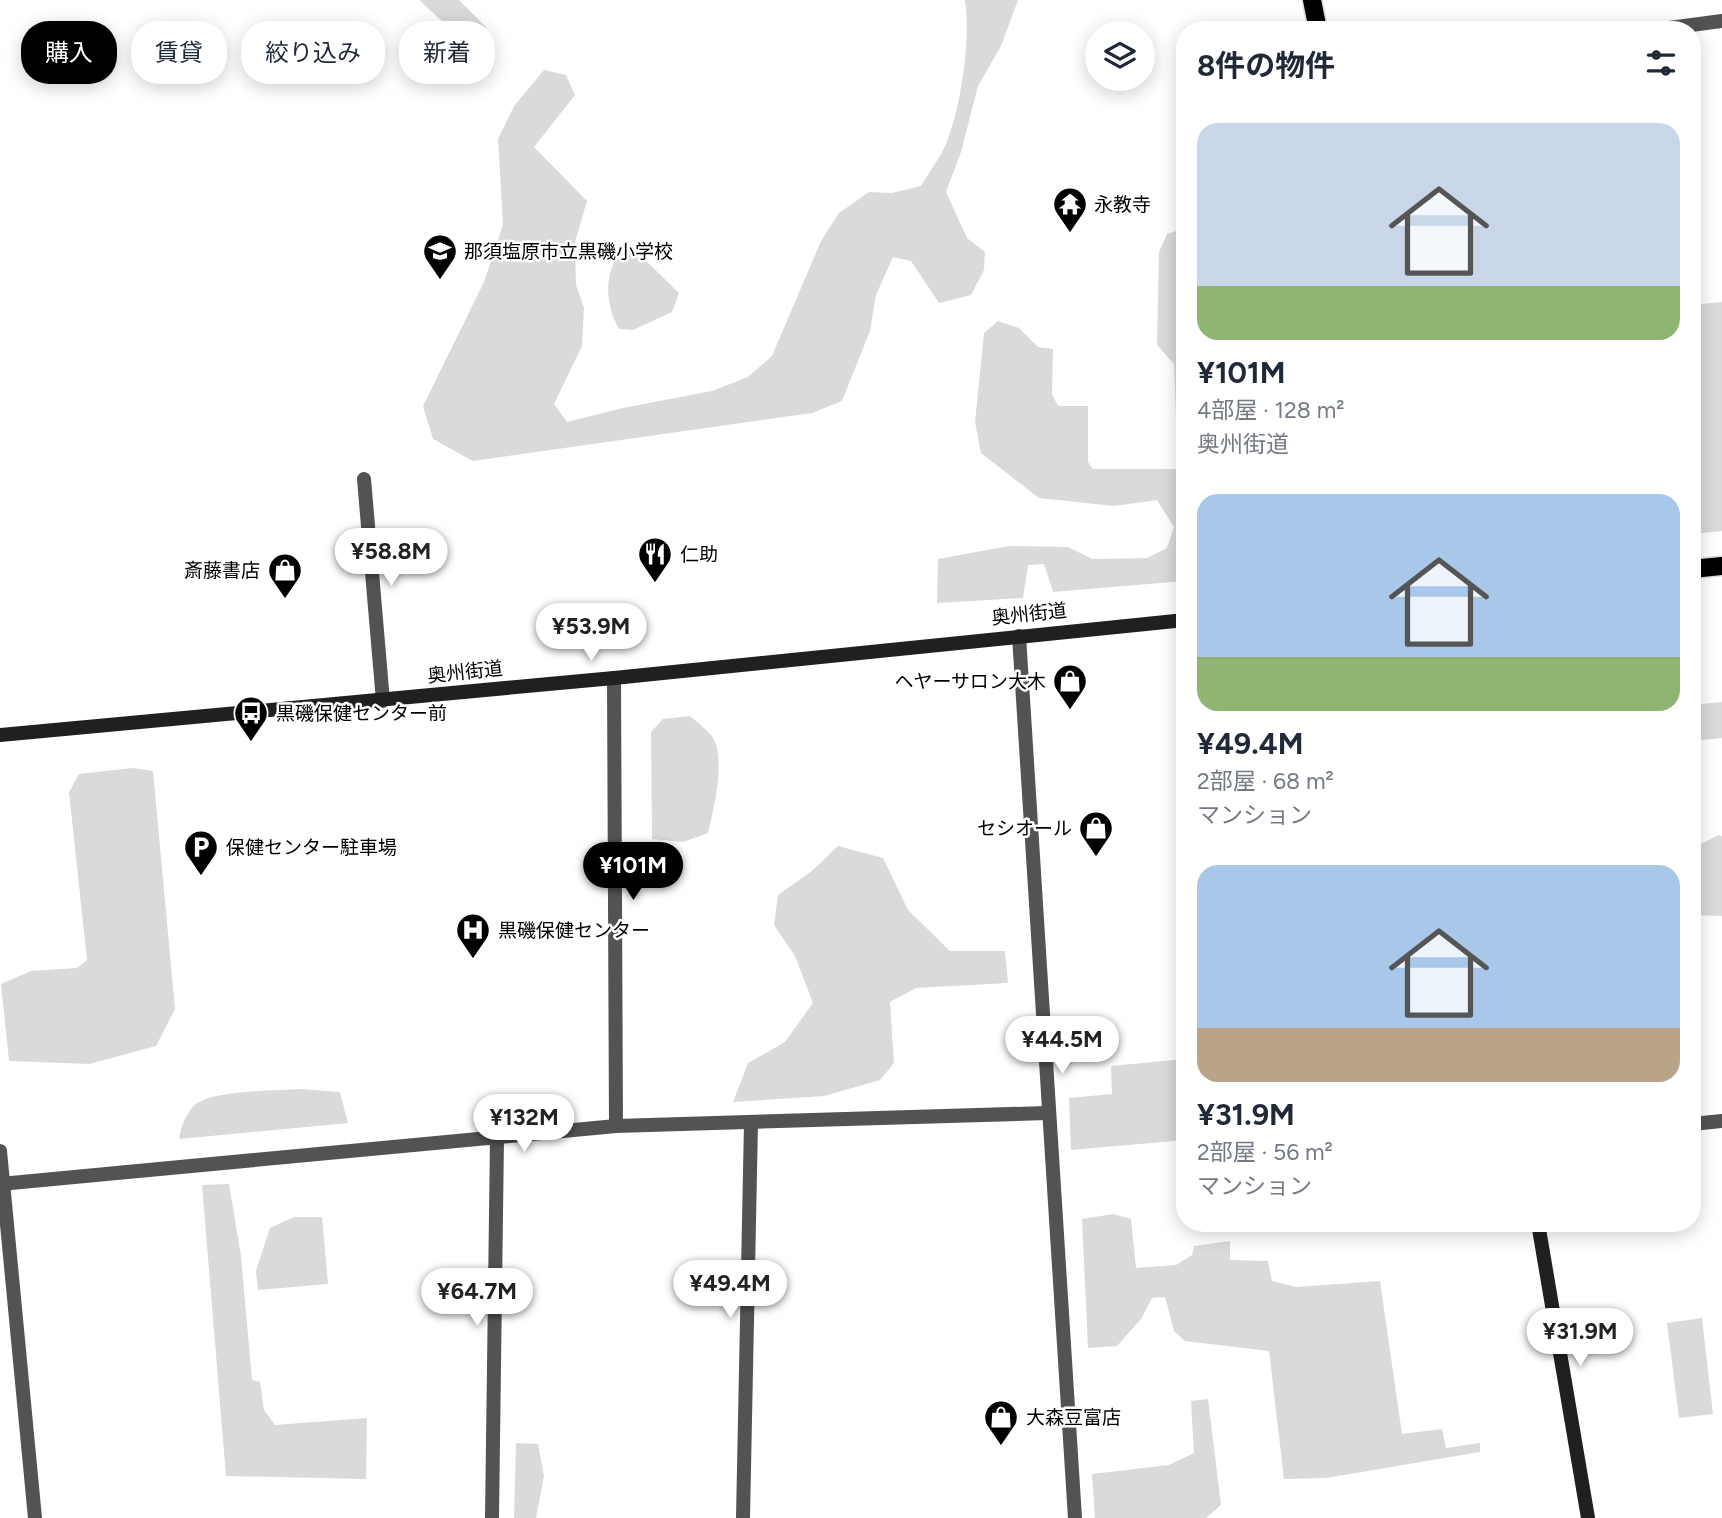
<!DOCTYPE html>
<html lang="ja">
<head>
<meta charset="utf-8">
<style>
	:root { --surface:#fff; --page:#f6f6f7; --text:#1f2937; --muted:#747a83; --accent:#000 }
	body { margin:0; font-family:Figtree,"Noto Sans JP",sans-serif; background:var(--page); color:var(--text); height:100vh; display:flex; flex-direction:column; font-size:26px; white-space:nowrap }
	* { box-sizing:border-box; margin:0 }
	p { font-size:23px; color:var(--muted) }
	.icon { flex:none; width:38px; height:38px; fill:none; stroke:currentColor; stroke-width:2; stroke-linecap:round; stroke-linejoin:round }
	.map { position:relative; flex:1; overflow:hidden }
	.side { position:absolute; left:1176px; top:21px; width:525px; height:1211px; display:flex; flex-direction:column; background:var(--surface); border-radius:28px; box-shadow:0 4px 18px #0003 }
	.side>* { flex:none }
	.banner { position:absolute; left:21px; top:21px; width:665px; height:63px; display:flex; gap:14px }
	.fabs { position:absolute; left:1085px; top:21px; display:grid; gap:14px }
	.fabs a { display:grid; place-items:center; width:70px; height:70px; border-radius:50%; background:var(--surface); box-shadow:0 4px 18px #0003; font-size:35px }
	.price { position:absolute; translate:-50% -60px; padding:0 16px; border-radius:24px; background:#fff; color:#222; font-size:23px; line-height:46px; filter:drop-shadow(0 2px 4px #0008) }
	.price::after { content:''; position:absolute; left:50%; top:42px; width:21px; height:16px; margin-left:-10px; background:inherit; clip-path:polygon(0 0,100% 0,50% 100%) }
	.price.on { background:var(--accent); color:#fff }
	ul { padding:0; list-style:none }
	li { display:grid; align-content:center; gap:14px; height:371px; padding:0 21px }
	li span { display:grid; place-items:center; height:217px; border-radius:21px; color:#555 }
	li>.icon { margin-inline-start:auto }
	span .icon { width:126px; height:126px; fill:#fffc; stroke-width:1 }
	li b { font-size:30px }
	h2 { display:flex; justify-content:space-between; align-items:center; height:84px; padding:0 21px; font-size:30px }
	.tag { padding:0 24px; border-radius:28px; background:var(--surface); box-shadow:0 4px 18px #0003; font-size:24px; line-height:63px }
	.tag.on { background:var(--accent); color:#fff }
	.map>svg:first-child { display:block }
	.green { fill:#dadada }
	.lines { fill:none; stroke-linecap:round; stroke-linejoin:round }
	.primary-casing { stroke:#dbdbdb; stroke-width:21 }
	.street { stroke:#535353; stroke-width:14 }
	.secondary { stroke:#202020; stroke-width:14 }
	.primary { stroke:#000; stroke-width:18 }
	.labels { text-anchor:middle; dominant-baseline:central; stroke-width:5; stroke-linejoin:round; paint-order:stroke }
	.poi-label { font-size:19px; fill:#000; stroke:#fff; text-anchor:start }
	.street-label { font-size:19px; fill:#000; stroke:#fff }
</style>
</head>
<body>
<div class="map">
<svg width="1722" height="1518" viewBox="0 0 1722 1518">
	<rect width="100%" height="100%" fill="#fff"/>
	<g class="green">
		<polygon points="419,0 459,0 486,27 468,45"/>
		<path d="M 965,0 L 1018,0 L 1001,46 L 978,86 L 961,152 L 946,192 L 967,238 L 985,252 L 984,270 L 971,295 L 939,303 L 911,261 L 893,257 L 876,295 L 870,331 L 842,401 L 812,413 L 473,461 L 433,439 L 423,406 L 484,282 L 503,225 L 498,139 L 514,106 L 544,70 L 566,75 L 575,95 L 534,147 L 587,201 L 575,242 L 576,285 L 584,308 L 582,346 L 554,404 L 567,422 L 623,408 L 712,391 L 748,377 L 772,356 L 821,241 L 839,213 L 869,192 L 892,193 L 921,186 C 929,172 940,158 946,144 C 961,108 971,38 965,0 Z"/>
		<polygon points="1182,229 1185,581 1053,592 1044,564 1028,565 1023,598 937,603 938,559 1009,546 1068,547 1092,559 1147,558 1167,548 1174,527 1157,500 1114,506 1039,498 981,453 975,422 984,333 998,321 1019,328 1038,347 1053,349 1052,394 1058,406 1088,406 1088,462 1093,469 1178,469 1174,364 1157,345 1159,252 1167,234"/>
		<path d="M 623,247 L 632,247 L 679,293 L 672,312 L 633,330 L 619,329 C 604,302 604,272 623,247 Z"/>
		<polygon points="1722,302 1722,531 1692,534 1692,305"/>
		<polygon points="1722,702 1722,738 1692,741 1692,705"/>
		<path d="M 690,716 C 697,722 705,728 711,735 C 727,755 714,809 708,833 L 683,842 L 652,839 L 651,732 L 663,719 Z"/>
		<polygon points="133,768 153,771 175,1009 156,1046 89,1064 9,1061 1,984 31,971 77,968 87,960 69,792 79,774"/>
		<polygon points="1718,835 1722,836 1722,916 1692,915 1692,849"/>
		<polygon points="838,846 883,858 908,910 950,951 1005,951 1008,983 916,988 890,1002 894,1063 880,1080 824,1096 733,1102 748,1063 785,1042 813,1003 795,956 774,925 778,895 812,871"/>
		<polygon points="1185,1059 1185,1140 1071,1150 1069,1098 1112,1094 1111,1066"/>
		<path d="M 300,1089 L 340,1092 L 348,1123 L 179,1139 C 181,1127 186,1112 196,1104 C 214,1090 276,1091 300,1089 Z"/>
		<polygon points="229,1184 241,1256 252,1380 260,1382 264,1410 275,1425 367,1418 366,1479 226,1476 202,1185"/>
		<polygon points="1113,1214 1131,1219 1136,1268 1176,1265 1192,1255 1194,1246 1230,1241 1230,1260 1268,1261 1272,1281 1296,1287 1380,1281 1402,1434 1442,1429 1446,1448 1480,1443 1480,1452 1326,1478 1284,1479 1269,1351 1185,1341 1174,1331 1165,1297 1152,1298 1141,1319 1117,1346 1088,1348 1082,1219"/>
		<polygon points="294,1217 322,1217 328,1284 258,1290 256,1271 270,1228"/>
		<polygon points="1702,1318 1713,1414 1679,1418 1667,1323"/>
		<polygon points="1208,1399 1221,1505 1206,1518 1095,1518 1092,1474 1169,1465 1194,1453 1191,1401"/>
		<polygon points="516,1443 538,1444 544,1476 536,1518 514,1518"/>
	</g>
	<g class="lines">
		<g class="primary-casing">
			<g id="primary">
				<polyline points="1312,0 1318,30"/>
				<polyline points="1692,569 1722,566"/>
			</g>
		</g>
		<g class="street">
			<polyline points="1654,30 1722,21"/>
			<polyline points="364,479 383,701"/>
			<polyline points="1019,636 1075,1518"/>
			<polyline points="614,678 616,1126"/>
			<polyline points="1692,1124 1722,1121"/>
			<polyline points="0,1151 35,1518"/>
			<polyline points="0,1184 616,1126 1047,1113"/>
			<polyline points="492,1518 497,1139"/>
			<polyline points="743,1518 751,1123"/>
		</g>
		<g class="secondary">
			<polyline points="0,735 614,678 1185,620"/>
			<polyline points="1538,1223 1588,1518"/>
		</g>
		<use href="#primary" class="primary"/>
	</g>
	<defs>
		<g id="temple-pin" transform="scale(1.75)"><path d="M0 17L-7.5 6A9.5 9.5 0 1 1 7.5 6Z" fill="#000" stroke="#fff"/><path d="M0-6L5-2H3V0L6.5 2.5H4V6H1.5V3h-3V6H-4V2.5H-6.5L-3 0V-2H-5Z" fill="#fff"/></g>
		<g id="school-pin" transform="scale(1.75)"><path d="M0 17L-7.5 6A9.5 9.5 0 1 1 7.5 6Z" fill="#000" stroke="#fff"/><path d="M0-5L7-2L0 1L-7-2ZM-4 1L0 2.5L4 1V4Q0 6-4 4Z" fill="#fff"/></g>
		<g id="restaurant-pin" transform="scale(1.75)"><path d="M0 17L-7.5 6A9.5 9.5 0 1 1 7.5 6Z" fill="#000" stroke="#fff"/><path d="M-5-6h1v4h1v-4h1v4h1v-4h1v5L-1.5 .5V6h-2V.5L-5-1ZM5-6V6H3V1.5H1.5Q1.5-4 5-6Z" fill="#fff"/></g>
		<g id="shop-pin" transform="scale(1.75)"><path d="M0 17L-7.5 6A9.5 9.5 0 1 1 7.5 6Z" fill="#000" stroke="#fff"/><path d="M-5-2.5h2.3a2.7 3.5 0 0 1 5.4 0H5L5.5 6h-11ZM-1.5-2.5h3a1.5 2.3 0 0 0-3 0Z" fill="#fff"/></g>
		<g id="bus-pin" transform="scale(1.75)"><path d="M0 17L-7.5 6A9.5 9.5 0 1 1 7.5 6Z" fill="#000" stroke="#fff"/><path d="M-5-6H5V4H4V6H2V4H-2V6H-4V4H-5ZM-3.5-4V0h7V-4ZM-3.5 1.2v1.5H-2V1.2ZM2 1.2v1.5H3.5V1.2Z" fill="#fff"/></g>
		<g id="parking-pin" transform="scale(1.75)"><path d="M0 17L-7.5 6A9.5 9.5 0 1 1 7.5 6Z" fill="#000" stroke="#fff"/><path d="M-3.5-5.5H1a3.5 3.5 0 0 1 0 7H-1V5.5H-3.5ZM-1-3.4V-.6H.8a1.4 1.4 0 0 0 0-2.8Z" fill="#fff"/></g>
		<g id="hospital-pin" transform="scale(1.75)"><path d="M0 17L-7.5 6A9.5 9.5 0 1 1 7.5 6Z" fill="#000" stroke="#fff"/><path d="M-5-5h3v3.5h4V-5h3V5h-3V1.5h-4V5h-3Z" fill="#fff"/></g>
	</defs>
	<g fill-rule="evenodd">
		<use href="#temple-pin" x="1070" y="204"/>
		<use href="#school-pin" x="440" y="251"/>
		<use href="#restaurant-pin" x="655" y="554"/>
		<use href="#shop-pin" x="285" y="570"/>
		<use href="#shop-pin" x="1070" y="681"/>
		<use href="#bus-pin" x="251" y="713"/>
		<use href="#shop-pin" x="1096" y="828"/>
		<use href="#parking-pin" x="201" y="847"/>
		<use href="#hospital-pin" x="473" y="930"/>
		<use href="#shop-pin" x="1001" y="1417"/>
	</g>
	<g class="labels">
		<g class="poi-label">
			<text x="1094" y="204">永教寺</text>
			<text x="464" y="251">那須塩原市立黒磯小学校</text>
			<text x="680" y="554">仁助</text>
			<text x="260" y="570" text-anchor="end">斎藤書店</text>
			<text x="1046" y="681" text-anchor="end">ヘヤーサロン大木</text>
			<text x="276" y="713">黒磯保健センター前</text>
			<text x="1072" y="828" text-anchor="end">セシオール</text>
			<text x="226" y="847">保健センター駐車場</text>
			<text x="498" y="930">黒磯保健センター</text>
			<text x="1026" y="1417">大森豆富店</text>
		</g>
		<g class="street-label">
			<text transform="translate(1029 614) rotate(-6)">奥州街道</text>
			<text transform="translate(465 672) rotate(-6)">奥州街道</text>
		</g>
	</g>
</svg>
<div class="fabs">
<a><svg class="icon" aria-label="layers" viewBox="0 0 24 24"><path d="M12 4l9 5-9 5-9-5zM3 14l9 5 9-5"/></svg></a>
</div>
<b class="price" style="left:391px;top:588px">¥58.8M</b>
<b class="price" style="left:591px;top:663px">¥53.9M</b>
<b class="price on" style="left:633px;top:902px">¥101M</b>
<b class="price" style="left:1062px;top:1076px">¥44.5M</b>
<b class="price" style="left:524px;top:1154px">¥132M</b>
<b class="price" style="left:730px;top:1320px">¥49.4M</b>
<b class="price" style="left:477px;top:1328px">¥64.7M</b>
<b class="price" style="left:1580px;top:1368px">¥31.9M</b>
<div class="banner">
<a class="tag on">購入</a>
<a class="tag">賃貸</a>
<a class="tag">絞り込み</a>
<a class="tag">新着</a>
</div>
<section class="side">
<h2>8件の物件<svg class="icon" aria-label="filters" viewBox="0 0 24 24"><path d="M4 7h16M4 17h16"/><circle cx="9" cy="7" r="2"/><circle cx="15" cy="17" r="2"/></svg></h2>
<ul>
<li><span style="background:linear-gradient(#c9d6e8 75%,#8fb573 0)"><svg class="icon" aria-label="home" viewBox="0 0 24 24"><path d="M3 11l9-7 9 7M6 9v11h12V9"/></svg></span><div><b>¥101M</b><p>4部屋 · 128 m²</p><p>奥州街道</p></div></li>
<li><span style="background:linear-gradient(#a9c7e8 75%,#8fb573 0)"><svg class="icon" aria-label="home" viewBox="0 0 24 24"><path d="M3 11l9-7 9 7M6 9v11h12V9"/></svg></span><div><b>¥49.4M</b><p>2部屋 · 68 m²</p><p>マンション</p></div></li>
<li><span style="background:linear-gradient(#a9c7e8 75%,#b9a48a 0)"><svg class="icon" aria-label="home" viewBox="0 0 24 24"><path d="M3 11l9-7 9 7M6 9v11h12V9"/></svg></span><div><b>¥31.9M</b><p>2部屋 · 56 m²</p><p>マンション</p></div></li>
</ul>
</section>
</div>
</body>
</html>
